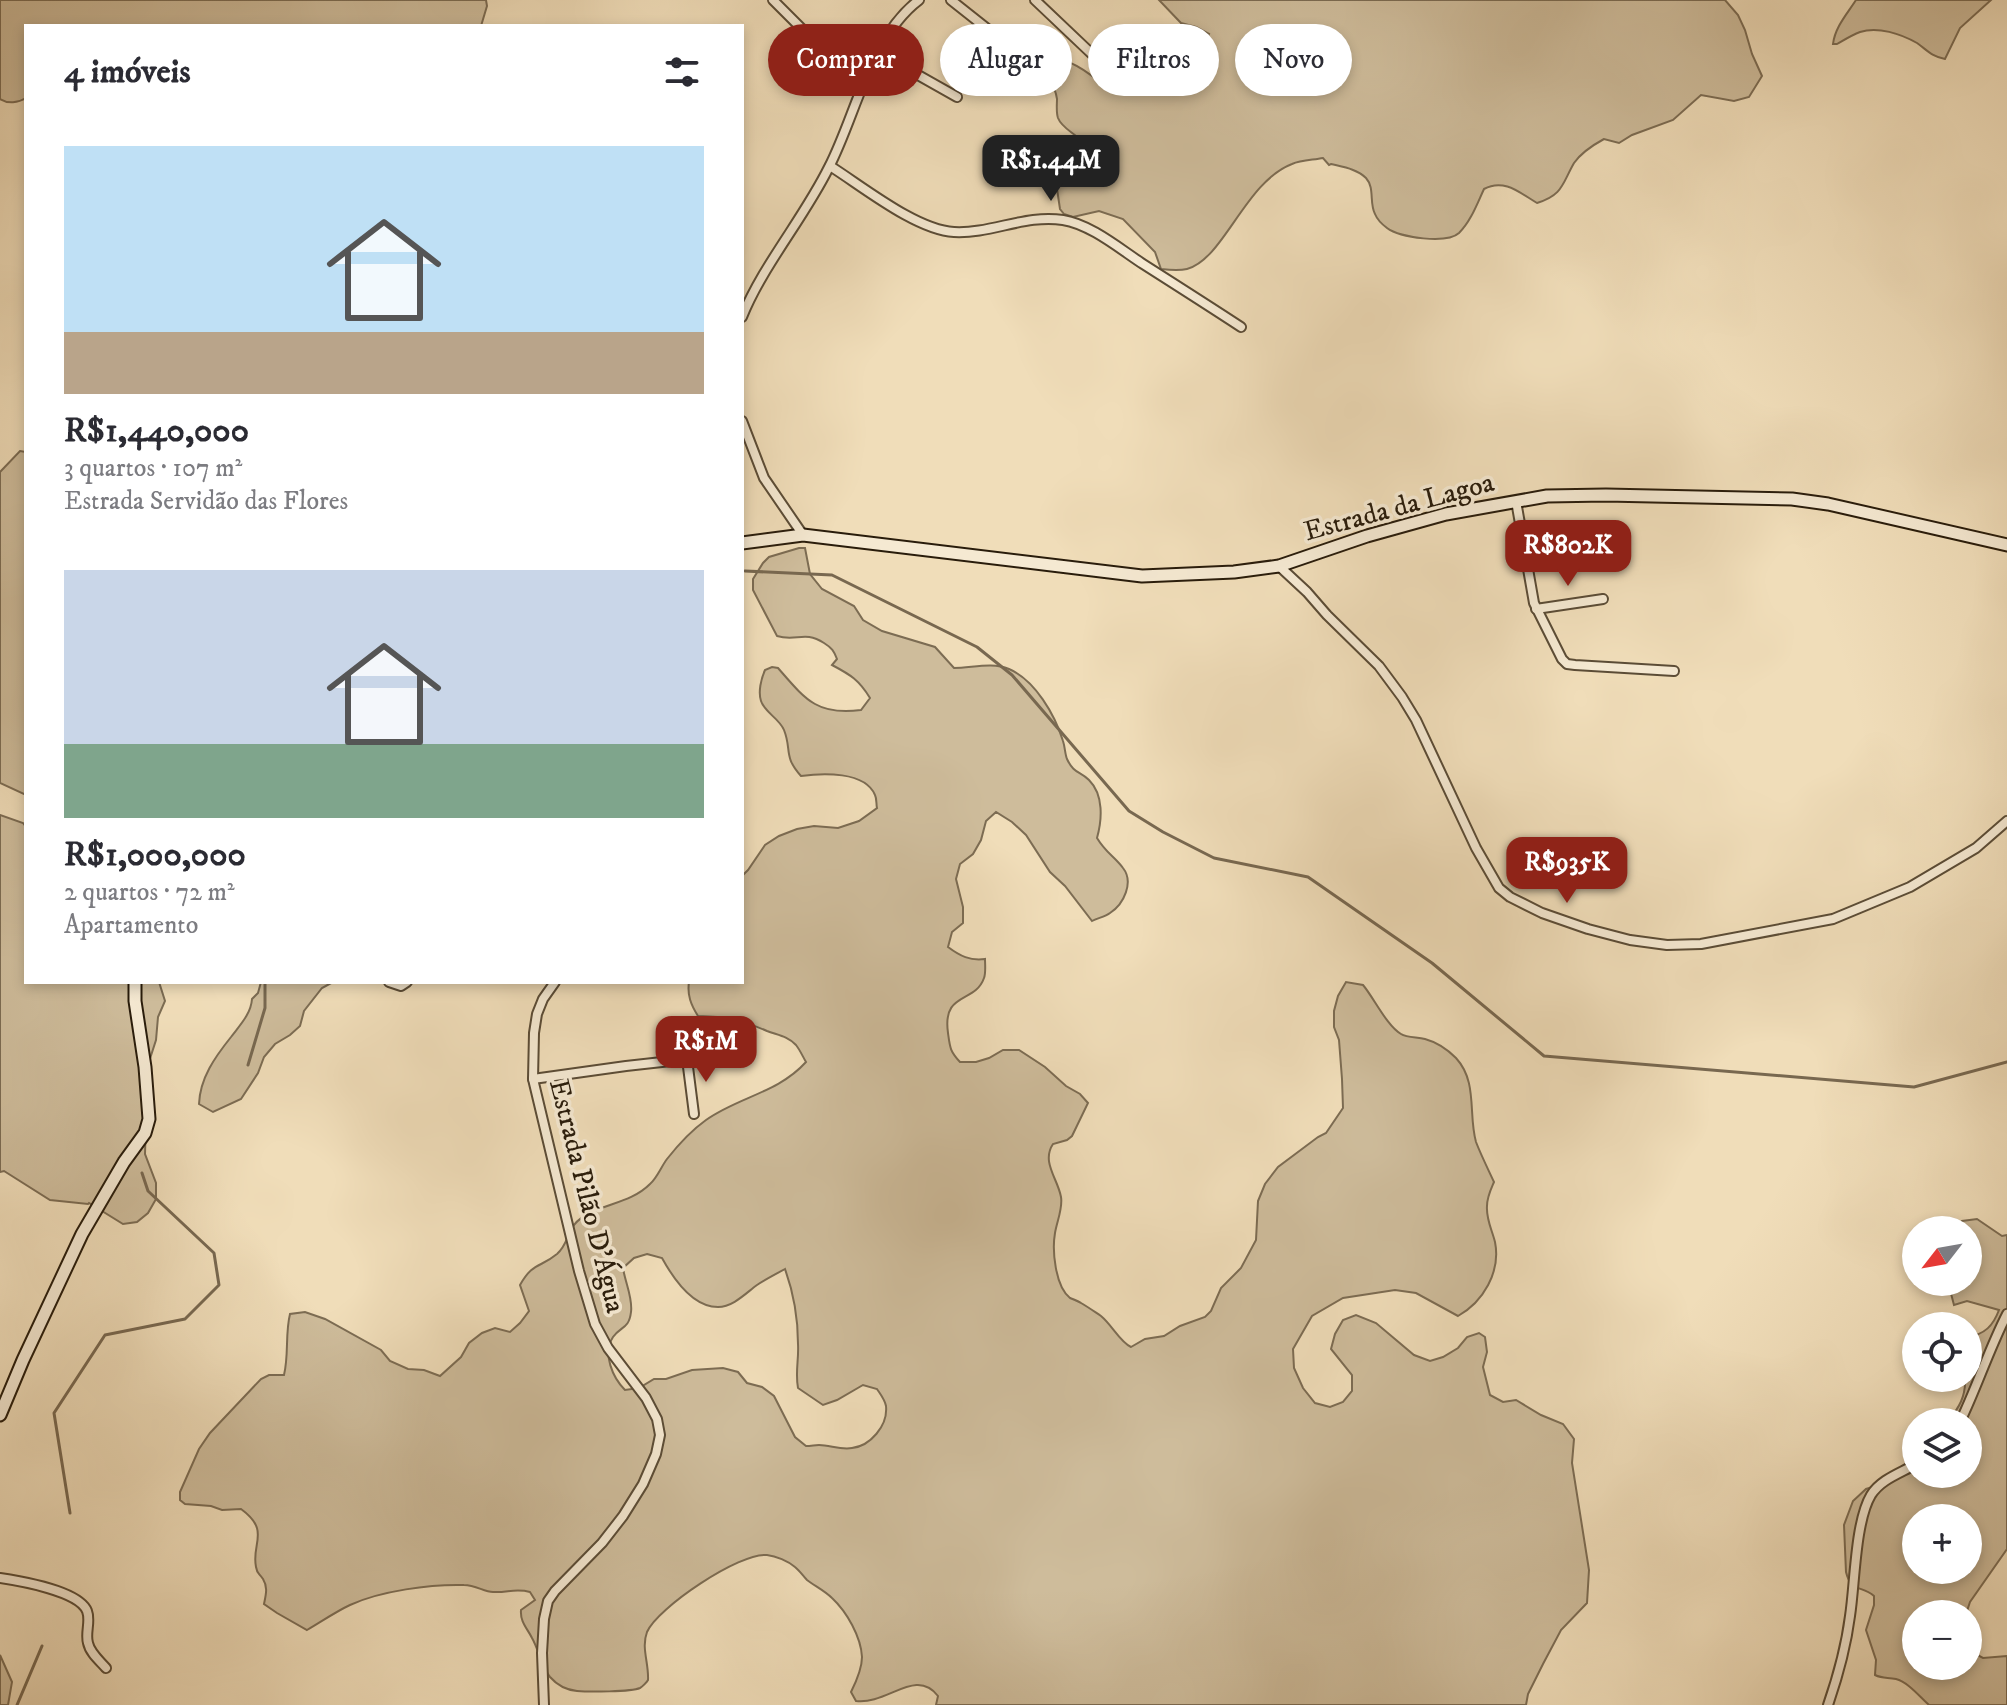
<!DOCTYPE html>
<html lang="pt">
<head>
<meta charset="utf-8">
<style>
	:root { --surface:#fff; --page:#f2f2f3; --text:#2b2b33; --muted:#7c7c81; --accent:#8f2418 }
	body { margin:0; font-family:"IM FELL DW Pica",serif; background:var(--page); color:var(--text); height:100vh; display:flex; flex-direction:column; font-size:30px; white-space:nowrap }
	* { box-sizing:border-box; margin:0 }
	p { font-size:26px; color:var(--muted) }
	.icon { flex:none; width:44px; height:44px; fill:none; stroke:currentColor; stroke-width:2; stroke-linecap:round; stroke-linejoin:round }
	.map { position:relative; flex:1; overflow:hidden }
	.drawer { position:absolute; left:24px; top:24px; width:720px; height:960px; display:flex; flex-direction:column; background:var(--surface); border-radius:0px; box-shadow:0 4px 12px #0003 }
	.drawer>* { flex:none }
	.banner { position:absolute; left:768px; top:24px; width:760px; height:72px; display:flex; gap:16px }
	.needle { width:52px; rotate:239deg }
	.tools { position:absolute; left:1902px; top:1216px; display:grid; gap:16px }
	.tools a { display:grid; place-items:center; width:80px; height:80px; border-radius:50%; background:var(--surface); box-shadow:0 4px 12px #0003; font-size:40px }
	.price { position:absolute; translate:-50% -68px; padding:0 18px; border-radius:16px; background:var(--accent); color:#fff; font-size:26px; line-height:52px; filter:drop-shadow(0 2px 4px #0008) }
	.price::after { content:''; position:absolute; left:50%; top:48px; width:24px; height:18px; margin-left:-12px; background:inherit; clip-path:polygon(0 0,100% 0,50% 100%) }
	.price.current { background:#222; color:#fff }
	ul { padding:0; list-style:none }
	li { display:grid; align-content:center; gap:16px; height:424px; padding:0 40px }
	li span { display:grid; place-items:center; height:248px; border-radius:0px; color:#555 }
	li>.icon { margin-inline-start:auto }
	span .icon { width:144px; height:144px; fill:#fffc; stroke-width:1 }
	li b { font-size:34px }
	h2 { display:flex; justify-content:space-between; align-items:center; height:96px; padding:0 40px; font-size:34px }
	.chip { padding:0 28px; border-radius:36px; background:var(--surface); box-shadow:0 4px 12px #0003; font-size:28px; line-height:72px }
	.chip.current { background:var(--accent); color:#fff }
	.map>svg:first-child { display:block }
	.green { fill:#cebc9b; stroke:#7c6c53; stroke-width:2; fill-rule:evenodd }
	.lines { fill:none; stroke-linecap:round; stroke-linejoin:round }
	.stream { stroke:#786850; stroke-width:3 }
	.street-casing { stroke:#5b4c36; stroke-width:12 }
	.secondary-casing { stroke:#291c0b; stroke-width:15 }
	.street { stroke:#f5e9d2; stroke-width:8 }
	.secondary { stroke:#f5e9d2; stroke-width:11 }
	.labels { text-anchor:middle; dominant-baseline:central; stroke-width:7; stroke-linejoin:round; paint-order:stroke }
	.street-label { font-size:28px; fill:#291c0b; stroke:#f5e9d2 }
</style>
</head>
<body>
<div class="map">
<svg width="2007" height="1705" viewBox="0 0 2007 1705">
	<rect width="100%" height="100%" fill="#f0ddb9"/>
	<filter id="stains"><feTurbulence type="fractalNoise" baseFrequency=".0025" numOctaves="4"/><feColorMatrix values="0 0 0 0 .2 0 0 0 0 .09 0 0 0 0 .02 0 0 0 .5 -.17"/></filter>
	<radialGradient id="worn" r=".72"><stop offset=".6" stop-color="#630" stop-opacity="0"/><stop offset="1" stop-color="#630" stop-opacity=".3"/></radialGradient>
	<g class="green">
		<path d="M 0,0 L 486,0 L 487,6 L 481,26 L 26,26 L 26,98 C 18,103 8,104 0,99 Z"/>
		<path d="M 1159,0 L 1725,0 L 1738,15 L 1745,30 L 1752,54 L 1762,76 L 1749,97 L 1734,101 L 1701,95 L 1673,120 L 1632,135 L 1619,143 L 1604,139 C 1593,145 1581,153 1574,163 C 1562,184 1563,195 1537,203 C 1520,193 1504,178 1484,189 C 1477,204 1471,221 1459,233 C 1447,244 1400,238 1387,228 C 1383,225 1377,219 1375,214 C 1369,203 1375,188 1366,178 C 1357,169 1343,167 1331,164 L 1329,165 L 1323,158 C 1313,160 1301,160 1292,164 C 1245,182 1224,259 1187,269 C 1179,271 1169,270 1161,269 L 1155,252 L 1123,219 L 1099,211 L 1073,217 L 1064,214 L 1060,209 L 1057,189 C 1070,175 1096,154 1076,136 C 1070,131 1061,126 1058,118 C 1056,112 1057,104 1057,99 C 1055,85 1047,75 1038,65 C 1070,52 1080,70 1106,85 L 1121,83 L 1131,74 L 1135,59 L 1149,44 L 1184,55 L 1202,48 L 1209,34 L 1196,27 L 1181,23 Z"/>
		<path d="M 1856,0 L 1991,0 L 1960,28 L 1945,59 C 1932,57 1927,50 1917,43 C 1901,34 1878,26 1860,32 C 1852,35 1844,40 1837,44 L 1833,44 C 1835,27 1847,14 1856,0 Z"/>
		<polygon points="20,451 26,452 26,795 0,783 0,472"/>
		<path d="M 799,548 L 805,548 L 810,574 L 822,589 L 854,606 L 863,620 L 882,631 L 935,647 L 954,668 C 972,668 992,662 1009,669 C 1035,680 1055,715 1063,741 C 1065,747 1065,754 1067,759 C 1074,774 1080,771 1089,780 C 1104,795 1102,820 1097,838 C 1106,853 1114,856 1123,868 C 1134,882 1124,904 1110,913 C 1105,917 1097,918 1092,921 L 1065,886 L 1050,872 L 1026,835 L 1012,822 L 996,812 L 986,821 L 981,840 L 973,854 L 960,864 L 956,879 L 963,907 L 963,923 L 952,932 L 948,947 C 960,956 970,961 985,959 C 985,964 986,973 984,978 C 975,1004 942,991 948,1033 C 950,1048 950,1051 960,1062 L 976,1062 L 989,1058 L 1003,1050 L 1019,1050 L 1045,1067 L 1066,1086 L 1080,1094 L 1088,1103 L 1072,1136 L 1067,1140 L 1053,1144 C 1041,1162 1058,1179 1061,1197 C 1063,1208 1057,1221 1055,1233 C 1052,1250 1055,1286 1070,1298 C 1070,1298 1080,1302 1081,1303 C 1088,1307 1095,1312 1101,1316 C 1112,1325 1120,1342 1131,1347 L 1145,1339 L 1164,1336 L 1180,1326 L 1205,1317 L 1211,1311 L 1221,1288 L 1241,1268 L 1256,1240 L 1258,1201 L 1265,1184 L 1278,1167 L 1318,1137 L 1326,1133 L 1343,1108 L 1342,1079 L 1339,1040 L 1334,1027 L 1334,1011 L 1338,996 L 1346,982 L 1363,985 C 1374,998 1387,1026 1401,1034 C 1407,1038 1417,1037 1425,1039 C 1436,1042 1448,1050 1456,1058 C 1478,1082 1468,1114 1476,1142 C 1481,1155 1488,1169 1494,1182 C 1491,1189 1487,1197 1487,1206 C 1486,1219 1492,1230 1495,1242 C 1501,1272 1483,1302 1458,1316 L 1416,1293 L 1395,1290 L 1343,1298 L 1312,1316 L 1293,1349 L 1294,1368 L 1303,1388 L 1315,1403 L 1330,1407 L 1343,1402 L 1352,1391 L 1352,1375 L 1331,1349 L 1335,1334 L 1343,1320 L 1356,1315 L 1376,1323 L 1414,1355 L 1430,1361 L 1443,1357 L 1458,1348 L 1467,1337 L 1479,1333 L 1485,1337 L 1487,1352 L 1483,1367 L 1490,1395 L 1503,1402 L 1516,1400 L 1541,1415 L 1563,1424 L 1574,1439 L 1572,1463 L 1589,1570 L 1587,1603 L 1561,1630 L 1543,1664 L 1528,1694 L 1526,1705 L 936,1705 L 938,1696 C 916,1667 887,1705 856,1701 L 851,1692 C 856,1682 862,1669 862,1657 C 861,1637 847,1612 832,1598 C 825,1591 815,1586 807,1580 C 803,1576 800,1571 795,1567 C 788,1561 776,1556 767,1555 C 740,1552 657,1608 647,1632 C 641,1648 649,1663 648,1680 C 647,1682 642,1687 640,1688 C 631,1692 588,1692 577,1691 C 567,1690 557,1685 550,1677 C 541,1666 539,1650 532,1638 C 527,1628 520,1622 521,1610 L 535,1600 L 530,1592 C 515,1588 507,1593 493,1592 C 484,1592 476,1585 464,1585 C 431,1584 380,1591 350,1605 C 335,1612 321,1622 307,1630 L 277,1613 L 264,1604 C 266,1594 268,1587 263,1579 C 259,1573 257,1574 256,1567 C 251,1543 271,1531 241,1509 L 222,1510 L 211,1506 L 185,1504 L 180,1500 L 180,1492 L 199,1449 L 210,1433 L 261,1379 L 269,1375 L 284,1375 C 289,1354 285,1334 290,1314 L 305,1312 L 325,1319 L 381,1350 L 390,1361 L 408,1369 L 424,1370 L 440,1376 L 461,1357 L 469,1343 L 482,1333 L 495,1328 L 510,1332 L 520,1323 L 529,1311 L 520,1285 C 533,1262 540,1268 557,1254 C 572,1241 564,1225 590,1213 C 610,1203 633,1201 650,1184 C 657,1178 661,1167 667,1159 C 678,1145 692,1130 706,1120 C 738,1097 778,1093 806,1062 C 803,1057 800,1050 796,1045 C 788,1036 777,1035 767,1031 C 739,1019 728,1017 698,1016 C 691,1005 687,995 689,982 L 742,982 L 742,876 L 748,870 L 765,845 L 779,836 L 797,829 L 814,826 L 838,828 L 859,821 L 877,808 C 876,804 877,799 875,795 C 865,771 822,773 801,776 C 783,756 792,750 784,730 C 779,718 765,713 761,701 C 758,692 761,679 765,670 L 772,667 L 778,668 C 805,699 817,716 861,710 L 870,698 C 859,680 851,675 832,665 L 837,659 C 834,651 832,648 824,643 C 804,630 797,642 777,636 L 753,590 L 753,579 L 763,563 L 769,557 ZM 647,1254 L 662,1258 C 673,1278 692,1307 718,1307 C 733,1307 746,1293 757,1285 C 766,1279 776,1274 785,1269 C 794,1294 798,1317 798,1344 C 799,1359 795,1373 798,1388 L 823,1405 L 837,1400 L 863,1385 L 877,1389 C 881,1395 885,1400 886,1406 C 888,1426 870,1446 852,1448 C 840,1450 830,1445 819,1445 C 815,1445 811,1446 806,1446 L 795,1437 L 774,1396 L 762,1387 L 747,1383 L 738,1372 L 723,1368 L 692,1370 L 666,1379 L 654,1379 L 639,1388 L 625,1390 C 613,1378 602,1354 613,1337 C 621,1326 629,1329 631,1312 C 633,1298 625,1282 623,1268 L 634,1258 Z"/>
		<polygon points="0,815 23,823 26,827 26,982 159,982 165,1001 158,1017 156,1040 147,1068 143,1099 142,1112 146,1122 145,1154 156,1183 156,1199 148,1213 137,1222 123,1224 89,1203 88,1204 50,1200 4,1171 0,1172"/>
		<path d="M 261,982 L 333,982 L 322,988 L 304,1011 L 300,1026 L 290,1035 L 275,1044 L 264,1057 L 258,1073 L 241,1099 L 213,1112 L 199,1104 C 200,1078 215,1057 231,1037 C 240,1025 251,1014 252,999 L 258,993 Z"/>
		<path d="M 1977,1219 L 2002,1236 L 2007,1235 L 2007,1549 L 1970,1602 L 1966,1614 L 1916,1614 L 1916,1666 L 1968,1666 L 1968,1650 L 1983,1658 L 2007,1656 L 2007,1705 L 1929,1705 C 1920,1697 1908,1682 1896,1679 C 1888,1677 1883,1679 1875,1675 L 1876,1660 L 1866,1630 L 1874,1605 L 1874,1596 C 1862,1585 1851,1593 1846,1572 L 1844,1525 L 1853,1501 L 1866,1489 L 1890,1482 L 1916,1454 L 1916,1474 L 1968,1474 L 1968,1422 L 1948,1422 C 1959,1407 1966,1397 1965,1378 L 1968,1378 L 1968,1337 C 1985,1334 1993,1326 1999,1310 L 1967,1301 L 1954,1305 L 1948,1282 L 1968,1282 L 1968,1230 L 1955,1230 L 1962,1221 ZM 1916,1518 L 1968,1518 L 1968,1570 L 1916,1570 Z"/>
		<polygon points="0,1655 12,1682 8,1705 0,1705"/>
	</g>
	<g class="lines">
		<g class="stream">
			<polyline points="745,571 832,575 977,647 1012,675 1129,811 1163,832 1214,858 1308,877 1432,963 1544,1056 1914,1087 2007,1062"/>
			<polyline points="248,1065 265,1008 265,982"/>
			<polyline points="70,1513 54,1413 105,1335 185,1319 219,1285 214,1253 148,1191 142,1173"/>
			<polyline points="17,1705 42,1646"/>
		</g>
		<g class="street-casing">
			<g id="street">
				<polyline points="773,0 862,89"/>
				<polyline points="951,0 1043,73"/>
				<polyline points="1035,0 1094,56"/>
				<polyline points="879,53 957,97"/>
				<path d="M 830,166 C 862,186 916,230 954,232 C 991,234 1026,214 1063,220 C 1090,224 1120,249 1143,264 C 1176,285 1209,306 1241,327"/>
				<path d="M 742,317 C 763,265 804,218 829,167 C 856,115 870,37 919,0"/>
				<polyline points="742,421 764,478 803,535"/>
				<polyline points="1516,501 1534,603 1562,659 1567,664 1575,665 1674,671"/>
				<polyline points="1279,566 1307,592 1327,615 1379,666 1402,697 1416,720 1476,848 1499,888 1510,897 1542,913 1588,929 1630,940 1667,945 1701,944 1833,919 1910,887 1976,848 2007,821"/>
				<polyline points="1536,609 1603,599"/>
				<polyline points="389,982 401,986 407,982"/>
				<polyline points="687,1059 694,1114"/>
				<polyline points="533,1079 626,1066 689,1059 707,1056 740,1044"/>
				<path d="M 1960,1422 C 1977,1387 1989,1349 2007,1314"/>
				<path d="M 0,1578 C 20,1581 79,1591 87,1611 C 91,1621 85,1633 88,1643 C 90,1653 100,1661 106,1668"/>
				<polyline points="544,1705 542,1653 544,1619 548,1601 555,1591 602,1543 623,1516 643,1484 656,1454 660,1435 657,1419 646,1398 608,1348 595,1324 579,1271 533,1079 534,1033 537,1014 543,999 555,982"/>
				<path d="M 1828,1705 C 1838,1676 1846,1647 1850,1616 C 1855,1584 1855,1522 1871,1495 C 1881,1479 1901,1473 1916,1464"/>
			</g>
		</g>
		<g class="secondary-casing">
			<g id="secondary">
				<polyline points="742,543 803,535 1142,576 1234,572 1279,566 1367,536 1446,514 1547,496 1606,495 1792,499 1828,504 2007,545"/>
				<polyline points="0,1415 23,1360 82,1234 124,1162 145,1133 149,1119 145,1067 135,1001 135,982"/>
			</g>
		</g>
		<use href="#street" class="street"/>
		<use href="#secondary" class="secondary"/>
	</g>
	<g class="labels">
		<g class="street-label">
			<text transform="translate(1399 507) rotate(-15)">Estrada da Lagoa</text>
			<text transform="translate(587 1196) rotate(76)">Estrada Pilão D'Água</text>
		</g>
	</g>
	<rect width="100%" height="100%" filter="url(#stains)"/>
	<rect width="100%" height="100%" fill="url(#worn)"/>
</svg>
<div class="tools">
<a><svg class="needle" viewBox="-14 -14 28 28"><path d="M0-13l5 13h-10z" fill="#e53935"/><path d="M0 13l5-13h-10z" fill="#7c7c81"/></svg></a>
<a><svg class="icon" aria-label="locate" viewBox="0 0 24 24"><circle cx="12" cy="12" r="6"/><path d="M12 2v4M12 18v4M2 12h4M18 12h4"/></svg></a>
<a><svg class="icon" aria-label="layers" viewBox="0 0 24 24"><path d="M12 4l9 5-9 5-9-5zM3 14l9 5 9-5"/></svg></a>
<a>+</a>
<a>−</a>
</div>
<b class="price current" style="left:1051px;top:203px">R$1.44M</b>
<b class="price" style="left:1568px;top:588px">R$802K</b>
<b class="price" style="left:1567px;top:905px">R$935K</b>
<b class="price" style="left:706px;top:1084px">R$1M</b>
<div class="banner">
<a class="chip current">Comprar</a>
<a class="chip">Alugar</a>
<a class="chip">Filtros</a>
<a class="chip">Novo</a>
</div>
<section class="drawer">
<h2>4 imóveis<svg class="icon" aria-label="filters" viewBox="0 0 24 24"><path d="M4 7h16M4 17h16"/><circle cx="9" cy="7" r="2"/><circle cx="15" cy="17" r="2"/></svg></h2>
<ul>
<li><span style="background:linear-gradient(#bfe0f5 75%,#b9a48a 0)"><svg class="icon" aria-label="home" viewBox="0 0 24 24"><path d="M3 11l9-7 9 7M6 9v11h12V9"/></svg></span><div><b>R$1,440,000</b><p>3 quartos · 107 m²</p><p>Estrada Servidão das Flores</p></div></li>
<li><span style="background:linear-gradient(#c9d6e8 70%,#7fa58c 0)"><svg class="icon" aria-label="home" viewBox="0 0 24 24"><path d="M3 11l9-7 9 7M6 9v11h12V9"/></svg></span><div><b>R$1,000,000</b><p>2 quartos · 72 m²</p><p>Apartamento</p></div></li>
</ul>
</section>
</div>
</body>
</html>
